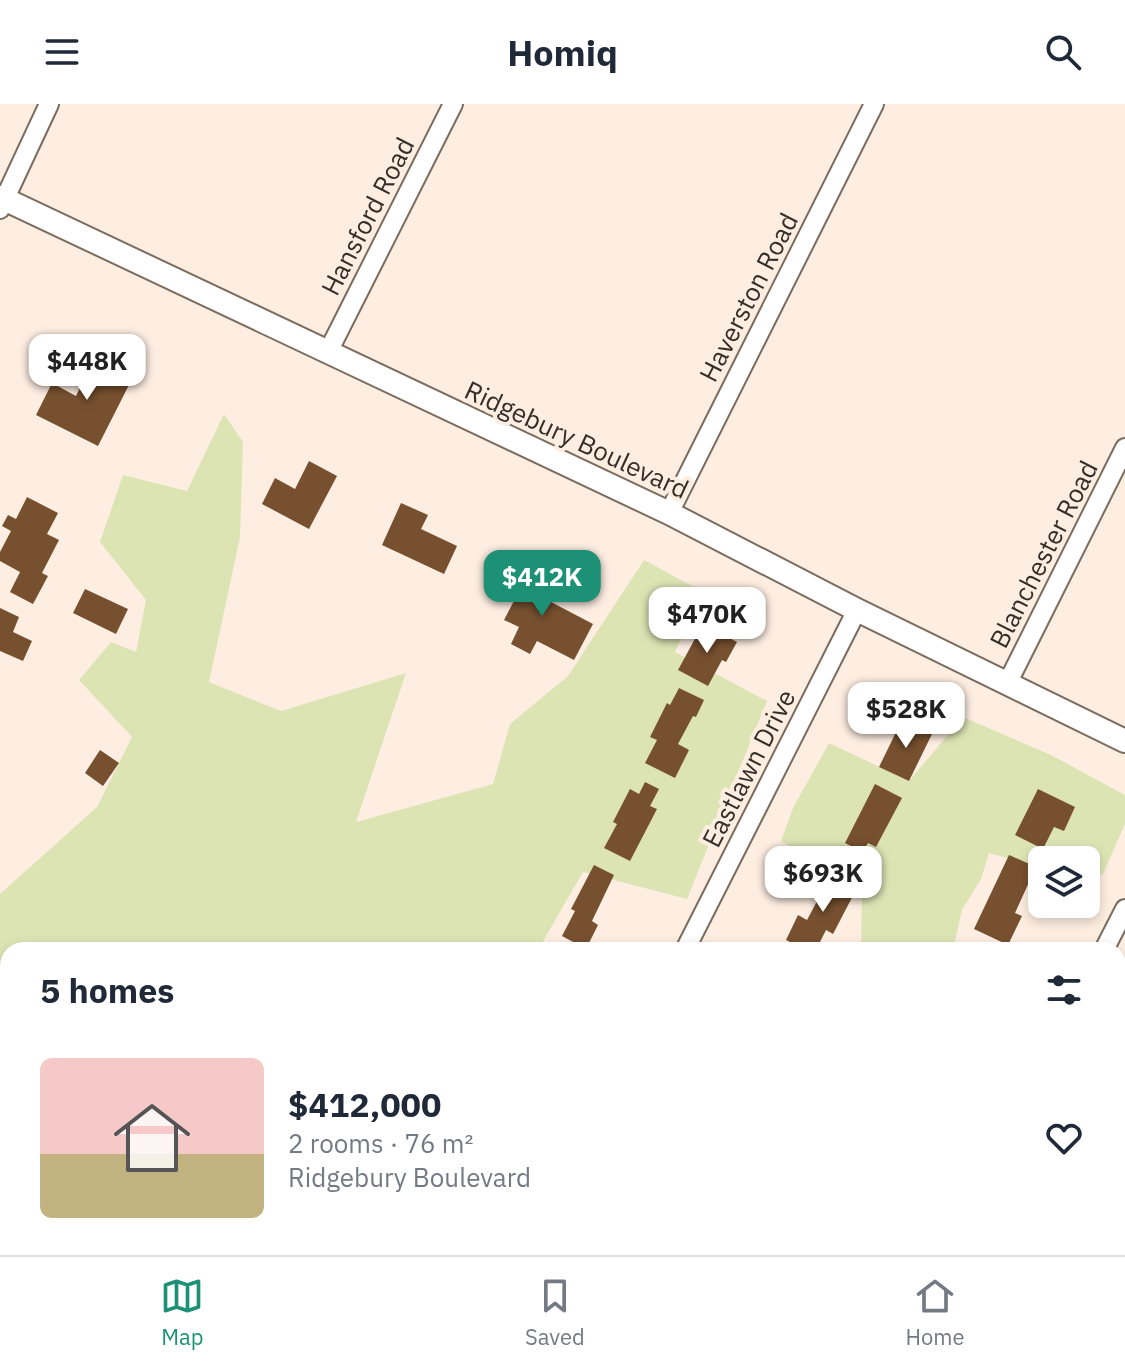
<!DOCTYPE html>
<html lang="en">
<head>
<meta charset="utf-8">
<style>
	:root { --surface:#fff; --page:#f2f2f3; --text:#1f2937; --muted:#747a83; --line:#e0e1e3; --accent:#1c9175 }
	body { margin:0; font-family:"IBM Plex Sans",sans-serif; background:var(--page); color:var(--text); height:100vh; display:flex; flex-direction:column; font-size:30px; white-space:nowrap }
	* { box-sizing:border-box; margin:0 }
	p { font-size:26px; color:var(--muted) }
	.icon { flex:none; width:44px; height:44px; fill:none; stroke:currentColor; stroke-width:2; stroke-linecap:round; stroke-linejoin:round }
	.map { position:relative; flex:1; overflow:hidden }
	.side { position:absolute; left:0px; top:838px; width:1126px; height:314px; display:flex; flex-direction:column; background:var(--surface); border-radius:24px 24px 0 0; box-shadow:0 4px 12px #0003 }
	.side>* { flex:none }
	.buttons { position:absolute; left:1028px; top:742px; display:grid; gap:16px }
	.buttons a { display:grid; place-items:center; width:72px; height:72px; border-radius:12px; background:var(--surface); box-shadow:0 4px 12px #0003; font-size:40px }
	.price { position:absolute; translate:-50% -68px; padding:0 18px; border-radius:16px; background:#fff; color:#222; font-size:26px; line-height:52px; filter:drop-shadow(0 2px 4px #0008) }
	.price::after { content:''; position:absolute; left:50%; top:48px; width:24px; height:18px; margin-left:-12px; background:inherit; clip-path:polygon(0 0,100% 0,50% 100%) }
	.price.on { background:var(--accent); color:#fff }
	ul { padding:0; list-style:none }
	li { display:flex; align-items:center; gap:24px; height:200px; padding:0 40px }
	li span { display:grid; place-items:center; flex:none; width:224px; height:160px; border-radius:12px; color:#555 }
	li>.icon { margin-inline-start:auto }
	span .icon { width:96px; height:96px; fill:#fffc; stroke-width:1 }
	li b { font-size:34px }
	h2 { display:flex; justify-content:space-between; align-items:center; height:96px; padding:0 40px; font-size:34px }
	header { display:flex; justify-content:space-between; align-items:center; height:104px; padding:0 40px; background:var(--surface); font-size:36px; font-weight:800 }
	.dock { display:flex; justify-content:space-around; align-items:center; height:112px; border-top:2px solid var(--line); background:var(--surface); font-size:22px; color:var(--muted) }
	.dock a { display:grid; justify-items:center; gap:4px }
	.dock .on { color:var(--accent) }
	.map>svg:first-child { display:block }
	.green { fill:#dde4b4 }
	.building { fill:#77502f }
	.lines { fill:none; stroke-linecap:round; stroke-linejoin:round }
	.minor-casing { stroke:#7c6c5e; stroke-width:22 }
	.tertiary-casing { stroke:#7c6c5e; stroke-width:26 }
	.minor { stroke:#fff; stroke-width:18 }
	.tertiary { stroke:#fff; stroke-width:22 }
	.labels { text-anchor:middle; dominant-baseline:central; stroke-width:8; stroke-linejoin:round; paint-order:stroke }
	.street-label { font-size:26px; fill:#352e28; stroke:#feeee2 }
</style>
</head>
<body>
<header><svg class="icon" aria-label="menu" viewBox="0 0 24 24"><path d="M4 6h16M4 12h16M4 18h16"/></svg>Homiq<svg class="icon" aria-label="search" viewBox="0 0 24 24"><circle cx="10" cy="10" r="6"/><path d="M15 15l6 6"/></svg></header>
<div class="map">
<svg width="1125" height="1151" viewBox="0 0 1125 1151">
	<rect width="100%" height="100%" fill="#feeee2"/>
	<g class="green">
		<polygon points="224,310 243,338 240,433 209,578 281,607 406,569 356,718 493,680 510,620 568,572 644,456 703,488 675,548 767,597 687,795 583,768 538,846 8,846 8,1144 298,1144 294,1151 0,1151 0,790 97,703 132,633 79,576 111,538 136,548 146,496 100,438 123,371 187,387"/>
		<polygon points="963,613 1051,651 1125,691 1125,720 1103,770 1086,774 1086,756 1042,756 1042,764 989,749 981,775 962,806 953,846 861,846 862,782 781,737 793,704 829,639 909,677"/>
		<polygon points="1118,943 1125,944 1125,1151 1103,1151 1105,1144 1118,1144"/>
	</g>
	<g class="building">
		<polygon points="95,253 133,273 98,342 36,311 52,279 76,292"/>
		<polygon points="309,357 337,372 309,425 262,400 275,374 295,385"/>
		<polygon points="27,393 58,409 47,430 59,436 42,469 48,472 33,500 10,488 20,468 0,457 0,448 11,427 2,422 8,411 16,415"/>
		<polygon points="401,399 428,411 421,425 457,442 444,470 382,441"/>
		<polygon points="516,459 540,471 532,488 593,520 574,556 537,537 530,550 511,540 519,523 504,516 516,493 502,486"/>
		<polygon points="85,485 128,505 116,530 73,509"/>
		<polygon points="0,504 19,513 13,528 32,537 23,557 0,547"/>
		<polygon points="703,520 737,538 726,558 722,556 708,582 678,566"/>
		<polygon points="679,584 704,596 696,613 693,612 678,640 689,646 675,674 645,659 657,636 650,633 667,599 670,601"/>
		<polygon points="902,616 932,630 909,677 879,663"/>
		<polygon points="100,646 119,659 103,682 85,669"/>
		<polygon points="645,678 659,685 650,702 657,705 630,757 604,744 617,720 613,718 630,685 639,690"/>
		<polygon points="875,680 902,694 876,743 868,739 863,748 845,739"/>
		<polygon points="1038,685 1075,703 1064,727 1054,723 1043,745 1015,731"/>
		<polygon points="1009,751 1036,763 1015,809 1022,812 1008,841 974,825"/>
		<polygon points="594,761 614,771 592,817 598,821 586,845 562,832 575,807 571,805"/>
		<polygon points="832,769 858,782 833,830 826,826 816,846 806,846 786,836 798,811 807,816"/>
		<polygon points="1121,1026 1125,1028 1125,1070 1122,1075 1118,1073 1118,1032"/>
		<polygon points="396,1144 429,1144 425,1151 393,1151"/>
		<polygon points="643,1144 674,1144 670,1151 639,1151"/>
		<polygon points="803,1144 845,1144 842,1151 800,1151"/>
		<polygon points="1047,1144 1055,1147 1057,1144 1088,1144 1084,1151 1044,1151"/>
	</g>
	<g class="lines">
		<g class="minor-casing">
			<g id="minor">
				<polyline points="0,105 49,0"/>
				<polyline points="328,248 453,0"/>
				<polyline points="669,409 874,0"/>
				<polyline points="1007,580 1125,344"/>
				<polyline points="685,846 857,506"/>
				<polyline points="1104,846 1125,805"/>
				<polyline points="531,1151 535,1144"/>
				<polyline points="950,1151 954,1144"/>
			</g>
		</g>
		<g class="tertiary-casing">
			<polyline id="tertiary" points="0,93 669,409 857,506 1125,637"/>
		</g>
		<use href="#minor" class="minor"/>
		<use href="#tertiary" class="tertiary"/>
	</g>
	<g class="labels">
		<g class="street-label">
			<text transform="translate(367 112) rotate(-63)">Hansford Road</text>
			<text transform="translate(748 193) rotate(-63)">Haverston Road</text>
			<text transform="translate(577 335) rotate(25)">Ridgebury Boulevard</text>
			<text transform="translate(1043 450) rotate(-63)">Blanchester Road</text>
			<text transform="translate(748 664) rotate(-63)">Eastlawn Drive</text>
		</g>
	</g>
</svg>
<div class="buttons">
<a><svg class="icon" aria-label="layers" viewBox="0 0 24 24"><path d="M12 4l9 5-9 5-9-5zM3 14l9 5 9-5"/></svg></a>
</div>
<b class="price" style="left:87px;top:298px">$448K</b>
<b class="price on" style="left:542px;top:514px">$412K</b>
<b class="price" style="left:707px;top:551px">$470K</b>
<b class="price" style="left:906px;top:646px">$528K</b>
<b class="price" style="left:823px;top:810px">$693K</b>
<section class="side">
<h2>5 homes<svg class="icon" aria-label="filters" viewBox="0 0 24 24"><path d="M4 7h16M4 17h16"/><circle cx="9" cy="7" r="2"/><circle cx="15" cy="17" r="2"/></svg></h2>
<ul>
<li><span style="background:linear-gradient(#f6c9c9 60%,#c2b280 0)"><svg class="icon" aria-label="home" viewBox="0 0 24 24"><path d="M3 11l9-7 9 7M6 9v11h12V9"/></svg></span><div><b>$412,000</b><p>2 rooms · 76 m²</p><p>Ridgebury Boulevard</p></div><svg class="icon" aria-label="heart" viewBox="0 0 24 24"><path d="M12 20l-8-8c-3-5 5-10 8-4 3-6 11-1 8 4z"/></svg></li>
</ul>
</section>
</div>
<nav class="dock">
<a class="on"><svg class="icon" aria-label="map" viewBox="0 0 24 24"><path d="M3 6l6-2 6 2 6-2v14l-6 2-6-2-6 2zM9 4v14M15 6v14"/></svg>Map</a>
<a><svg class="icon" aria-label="saved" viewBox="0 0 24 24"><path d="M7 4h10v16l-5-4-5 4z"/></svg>Saved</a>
<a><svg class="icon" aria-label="home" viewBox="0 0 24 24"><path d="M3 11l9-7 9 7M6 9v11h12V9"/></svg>Home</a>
</nav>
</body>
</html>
